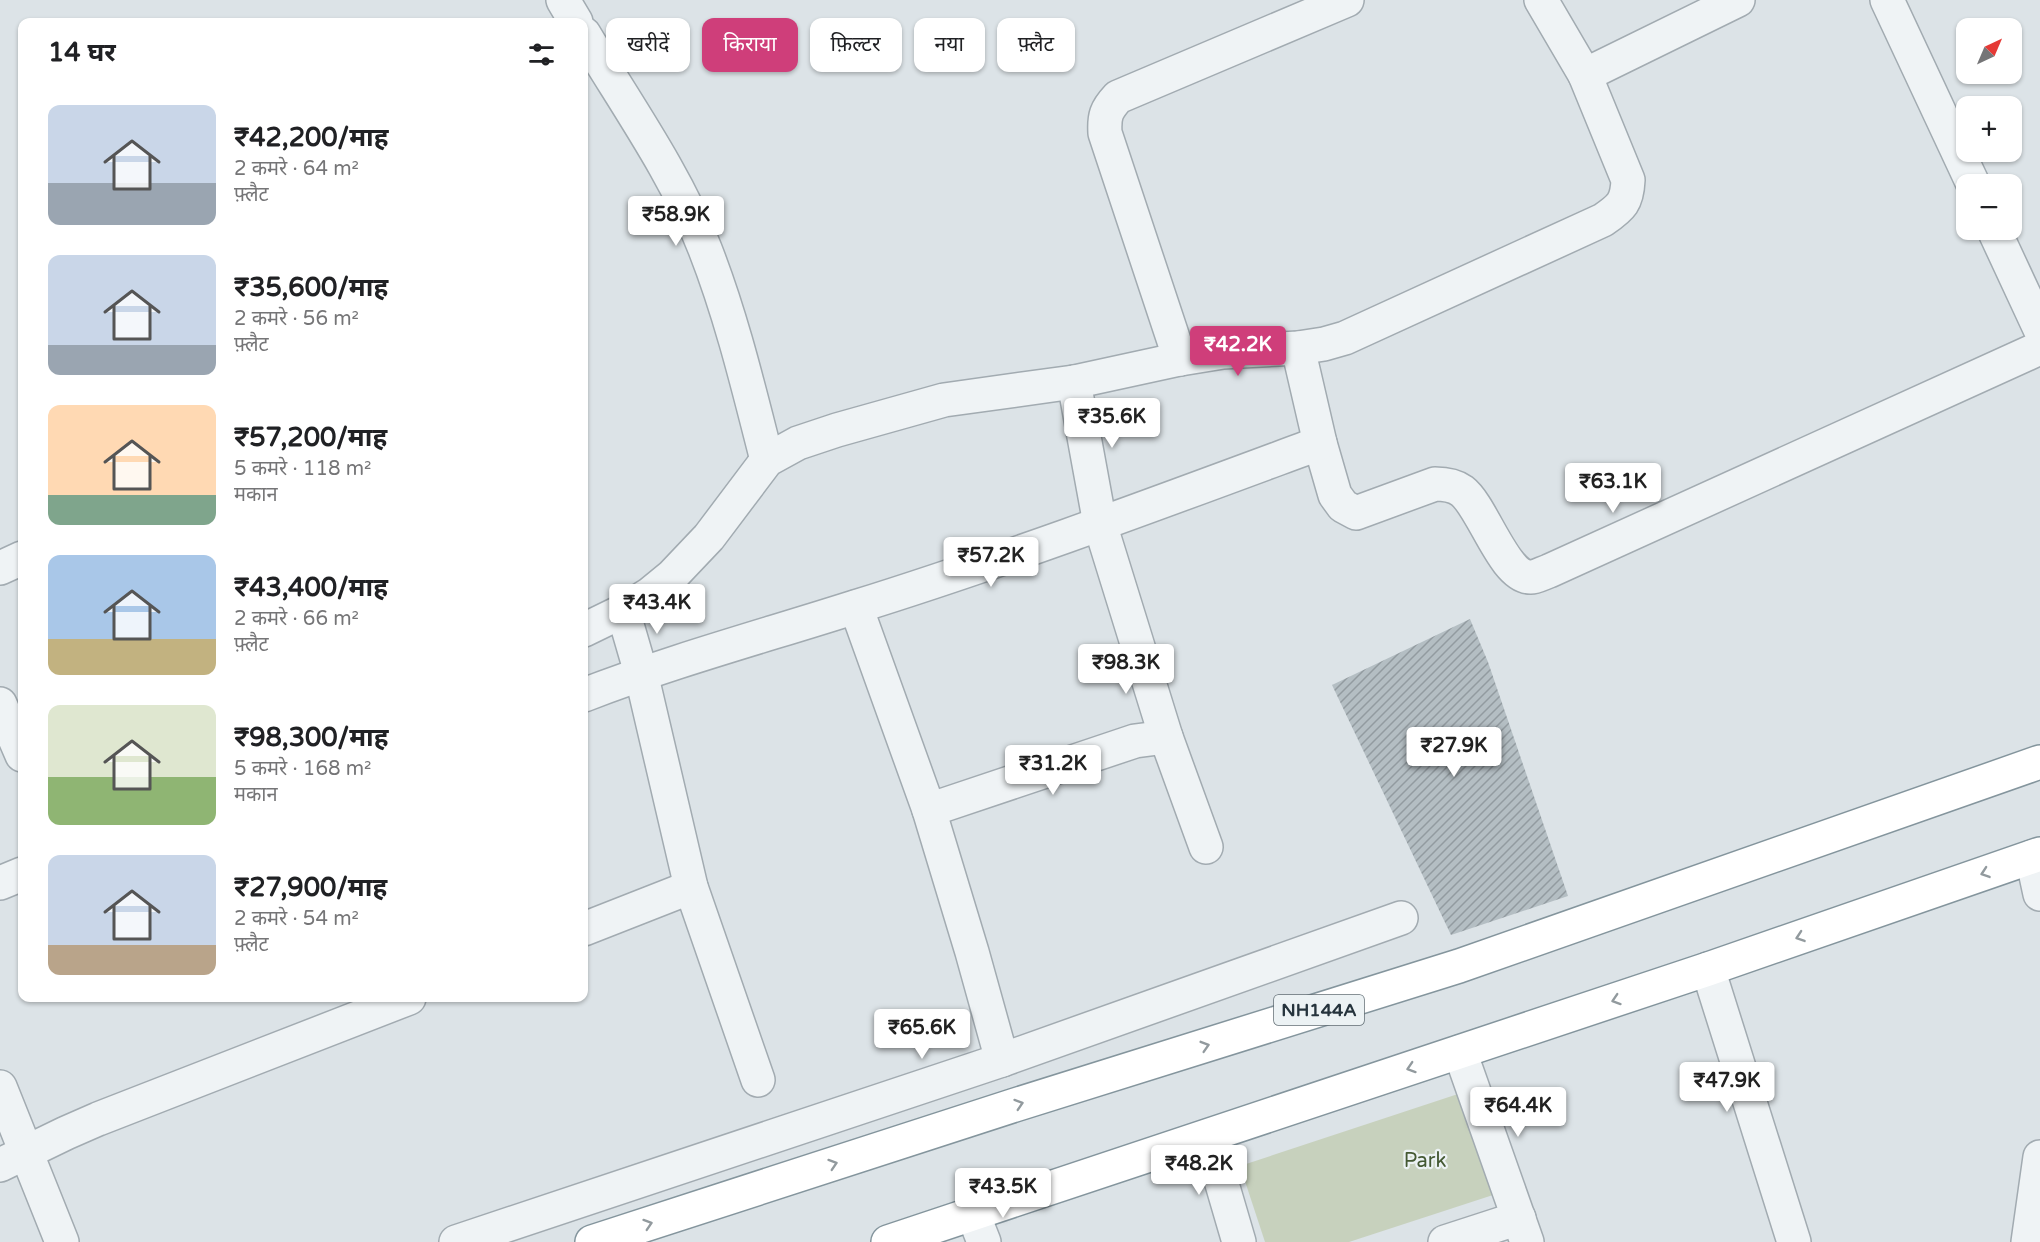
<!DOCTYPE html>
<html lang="hi">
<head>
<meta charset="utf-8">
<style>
	:root { --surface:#fff; --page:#f6f6f6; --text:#202124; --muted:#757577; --accent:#cf3e7a }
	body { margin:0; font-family:"Varela Round","Noto Sans Devanagari",sans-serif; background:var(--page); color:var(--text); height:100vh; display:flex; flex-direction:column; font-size:22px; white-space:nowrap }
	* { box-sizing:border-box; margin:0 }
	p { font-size:20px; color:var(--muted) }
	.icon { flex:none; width:33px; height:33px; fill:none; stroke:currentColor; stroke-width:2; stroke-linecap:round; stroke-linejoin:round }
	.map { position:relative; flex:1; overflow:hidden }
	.details { position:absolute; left:18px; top:18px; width:570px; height:984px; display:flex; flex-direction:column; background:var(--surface); border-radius:12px; box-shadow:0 2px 4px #0004 }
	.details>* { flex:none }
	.top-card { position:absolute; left:606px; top:18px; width:570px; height:54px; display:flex; gap:12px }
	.needle { width:39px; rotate:44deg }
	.tools { position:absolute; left:1956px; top:18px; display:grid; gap:12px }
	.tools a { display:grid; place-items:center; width:66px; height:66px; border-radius:12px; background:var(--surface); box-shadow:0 2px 4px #0004; font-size:30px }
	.price { position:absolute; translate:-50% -51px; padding:0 14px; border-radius:6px; background:#fff; color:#222; font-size:20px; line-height:39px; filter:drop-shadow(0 2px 3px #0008) }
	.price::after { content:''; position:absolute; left:50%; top:36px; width:18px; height:14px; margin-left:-9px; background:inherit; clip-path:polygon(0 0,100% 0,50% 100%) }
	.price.selected { background:var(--accent); color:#fff }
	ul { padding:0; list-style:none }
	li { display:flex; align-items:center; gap:18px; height:150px; padding:0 30px }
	li span { display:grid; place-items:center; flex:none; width:168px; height:120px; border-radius:12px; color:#555 }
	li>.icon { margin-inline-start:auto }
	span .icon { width:72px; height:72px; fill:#fffc; stroke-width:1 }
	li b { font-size:26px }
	h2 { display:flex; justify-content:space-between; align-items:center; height:72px; padding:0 30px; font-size:26px }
	.tag { padding:0 21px; border-radius:12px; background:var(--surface); box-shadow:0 2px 4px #0004; font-size:21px; line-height:54px }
	.tag.selected { background:var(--accent); color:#fff }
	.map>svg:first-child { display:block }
	.green { fill:#c7d1bd }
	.building { fill:url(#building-hatch) }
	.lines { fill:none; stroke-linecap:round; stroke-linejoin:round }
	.minor-casing { stroke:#a2abb1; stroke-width:36 }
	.trunk-casing { stroke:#84959d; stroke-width:36 }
	.minor { stroke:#eff3f5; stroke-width:33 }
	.trunk { stroke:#fff; stroke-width:33 }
	.oneway { stroke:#929a9e }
	.labels { text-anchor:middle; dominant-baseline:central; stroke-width:4.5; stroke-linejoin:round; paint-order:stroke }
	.shield { fill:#ecf2f4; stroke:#616d74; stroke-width:1.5 }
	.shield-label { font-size:18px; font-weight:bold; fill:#26343d }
	.park-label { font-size:20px; fill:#445933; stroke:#ecf2f4 }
</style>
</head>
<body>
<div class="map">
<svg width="2040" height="1242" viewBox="0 0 2040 1242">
	<defs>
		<pattern id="building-hatch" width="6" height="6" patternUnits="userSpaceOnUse" patternTransform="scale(1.5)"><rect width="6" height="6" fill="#b4bec3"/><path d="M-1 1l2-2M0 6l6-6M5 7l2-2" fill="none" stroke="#929ba0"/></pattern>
	</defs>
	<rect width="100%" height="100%" fill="#dce3e7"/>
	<polygon class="green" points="1458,1094 1493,1195 1349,1242 1265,1242 1240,1166"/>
	<polygon class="building" points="1470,619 1488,662 1568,896 1451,935 1332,685"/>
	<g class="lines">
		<g class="minor-casing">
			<g id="minor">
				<polyline points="563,0 576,22"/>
				<polyline points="1541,0 1585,75"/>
				<polyline points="1887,0 1973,184"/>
				<path d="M 584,34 C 626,104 676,174 705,249 C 732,318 749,390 767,460"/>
				<polyline points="1994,230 2040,329"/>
				<path d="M 1298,348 L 1320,443 L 1335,495 L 1343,506 L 1356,513 L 1435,484 C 1445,484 1454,485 1462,491 C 1483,507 1504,578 1531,577 C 1536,577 1543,573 1549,571 L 2040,348"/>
				<path d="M 1180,359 L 1105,133 C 1104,116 1106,110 1118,97 L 1347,0"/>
				<polyline points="1074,382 1100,524 1166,737 1206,847"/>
				<polyline points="0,568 22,558"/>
				<polyline points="856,607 929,810 972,952 1002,1060"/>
				<polyline points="623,611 641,673 691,887 758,1080"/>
				<path d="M 584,630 L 623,611 L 650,594 L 672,576 L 709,537 L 767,460 L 798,443 L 837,430 L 944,400 L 1074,382 L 1180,359 L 1223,352 L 1298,348 L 1324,344 L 1345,338 L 1603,220 C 1622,207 1627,202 1628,180 L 1585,75 L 1738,0"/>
				<path d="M 584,695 C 672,661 764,636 855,607 C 1012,558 1166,500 1320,443"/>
				<polyline points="0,704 22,755"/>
				<polyline points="929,810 1135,741 1166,737"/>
				<polyline points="2032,857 2040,894"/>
				<polyline points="0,883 22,874"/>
				<polyline points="584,929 691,887"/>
				<polyline points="1708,969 1794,1242"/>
				<polyline points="1460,1052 1527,1242"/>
				<polyline points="0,1087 62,1242"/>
				<polyline points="1208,1136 1239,1242"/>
				<polyline points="0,1165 66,1133 98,1119 409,998"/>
				<polyline points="973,1214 984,1242"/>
				<polyline points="456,1242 1002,1060 1401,918"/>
				<polyline points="1445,1242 1519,1218"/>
				<polyline points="2028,1242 2040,1157"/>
			</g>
		</g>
		<g class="trunk-casing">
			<g id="trunk">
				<polyline points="592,1242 1015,1105 1459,966 2040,762"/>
				<polyline points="888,1242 1708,969 2040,854"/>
			</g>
		</g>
		<use href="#minor" class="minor"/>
		<use href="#trunk" class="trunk"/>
	</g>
	<defs><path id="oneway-chevron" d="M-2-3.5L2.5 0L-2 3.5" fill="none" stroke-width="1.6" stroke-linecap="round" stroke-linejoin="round" transform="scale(1.5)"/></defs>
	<g class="oneway">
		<use href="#oneway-chevron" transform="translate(1985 873) rotate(161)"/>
		<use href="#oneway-chevron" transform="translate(1800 937) rotate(161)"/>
		<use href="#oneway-chevron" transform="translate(1616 1000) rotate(162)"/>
		<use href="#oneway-chevron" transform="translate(1205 1046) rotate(-17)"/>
		<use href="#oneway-chevron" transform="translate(1411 1068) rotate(162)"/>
		<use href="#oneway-chevron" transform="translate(1019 1104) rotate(-18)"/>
		<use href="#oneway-chevron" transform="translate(833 1164) rotate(-18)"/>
		<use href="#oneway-chevron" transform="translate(648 1224) rotate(-18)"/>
	</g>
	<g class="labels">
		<rect class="shield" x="1274" y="995" width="90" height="30" rx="4.5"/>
		<g class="shield-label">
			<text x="1319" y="1010">NH144A</text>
		</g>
		<g class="park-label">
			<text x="1425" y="1161">Park</text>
		</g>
	</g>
</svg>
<div class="tools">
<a><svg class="needle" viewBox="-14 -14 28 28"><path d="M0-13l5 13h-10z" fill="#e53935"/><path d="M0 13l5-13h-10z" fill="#757577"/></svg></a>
<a>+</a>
<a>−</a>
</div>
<b class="price" style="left:676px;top:247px">₹58.9K</b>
<b class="price selected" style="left:1238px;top:377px">₹42.2K</b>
<b class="price" style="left:1112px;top:449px">₹35.6K</b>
<b class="price" style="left:1613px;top:514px">₹63.1K</b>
<b class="price" style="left:991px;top:588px">₹57.2K</b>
<b class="price" style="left:657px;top:635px">₹43.4K</b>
<b class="price" style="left:1126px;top:695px">₹98.3K</b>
<b class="price" style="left:1454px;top:778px">₹27.9K</b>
<b class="price" style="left:1053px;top:796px">₹31.2K</b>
<b class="price" style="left:922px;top:1060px">₹65.6K</b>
<b class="price" style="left:1727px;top:1113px">₹47.9K</b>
<b class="price" style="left:1518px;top:1138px">₹64.4K</b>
<b class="price" style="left:1199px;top:1196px">₹48.2K</b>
<b class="price" style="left:1003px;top:1219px">₹43.5K</b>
<div class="top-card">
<a class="tag">खरीदें</a>
<a class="tag selected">किराया</a>
<a class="tag">फ़िल्टर</a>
<a class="tag">नया</a>
<a class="tag">फ़्लैट</a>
</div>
<section class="details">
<h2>14 घर<svg class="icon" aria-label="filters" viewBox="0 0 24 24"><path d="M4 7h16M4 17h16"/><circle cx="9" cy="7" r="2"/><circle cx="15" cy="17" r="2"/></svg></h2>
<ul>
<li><span style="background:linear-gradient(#c9d6e8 65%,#9aa5b1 0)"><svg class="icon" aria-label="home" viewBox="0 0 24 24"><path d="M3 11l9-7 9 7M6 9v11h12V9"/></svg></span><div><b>₹42,200/माह</b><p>2 कमरे · 64 m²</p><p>फ़्लैट</p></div></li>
<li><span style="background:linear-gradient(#c9d6e8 75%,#9aa5b1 0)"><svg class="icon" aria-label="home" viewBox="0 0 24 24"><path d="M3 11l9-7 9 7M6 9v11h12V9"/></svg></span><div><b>₹35,600/माह</b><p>2 कमरे · 56 m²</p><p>फ़्लैट</p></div></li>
<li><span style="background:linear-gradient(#ffd9b3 75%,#7fa58c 0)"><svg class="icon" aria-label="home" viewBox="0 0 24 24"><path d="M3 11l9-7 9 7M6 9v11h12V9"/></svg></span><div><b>₹57,200/माह</b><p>5 कमरे · 118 m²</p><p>मकान</p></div></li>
<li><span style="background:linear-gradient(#a9c7e8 70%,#c2b280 0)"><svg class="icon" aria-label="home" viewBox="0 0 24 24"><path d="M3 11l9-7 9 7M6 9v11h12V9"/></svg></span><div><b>₹43,400/माह</b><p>2 कमरे · 66 m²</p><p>फ़्लैट</p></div></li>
<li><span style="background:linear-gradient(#dfe7d0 60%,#8fb573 0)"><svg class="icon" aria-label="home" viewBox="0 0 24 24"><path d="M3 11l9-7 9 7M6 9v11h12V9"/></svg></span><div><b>₹98,300/माह</b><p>5 कमरे · 168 m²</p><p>मकान</p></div></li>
<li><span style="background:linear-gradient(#c9d6e8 75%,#b9a48a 0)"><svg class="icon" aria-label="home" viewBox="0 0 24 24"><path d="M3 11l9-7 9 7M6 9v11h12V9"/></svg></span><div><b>₹27,900/माह</b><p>2 कमरे · 54 m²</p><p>फ़्लैट</p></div></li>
</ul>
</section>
</div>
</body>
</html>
